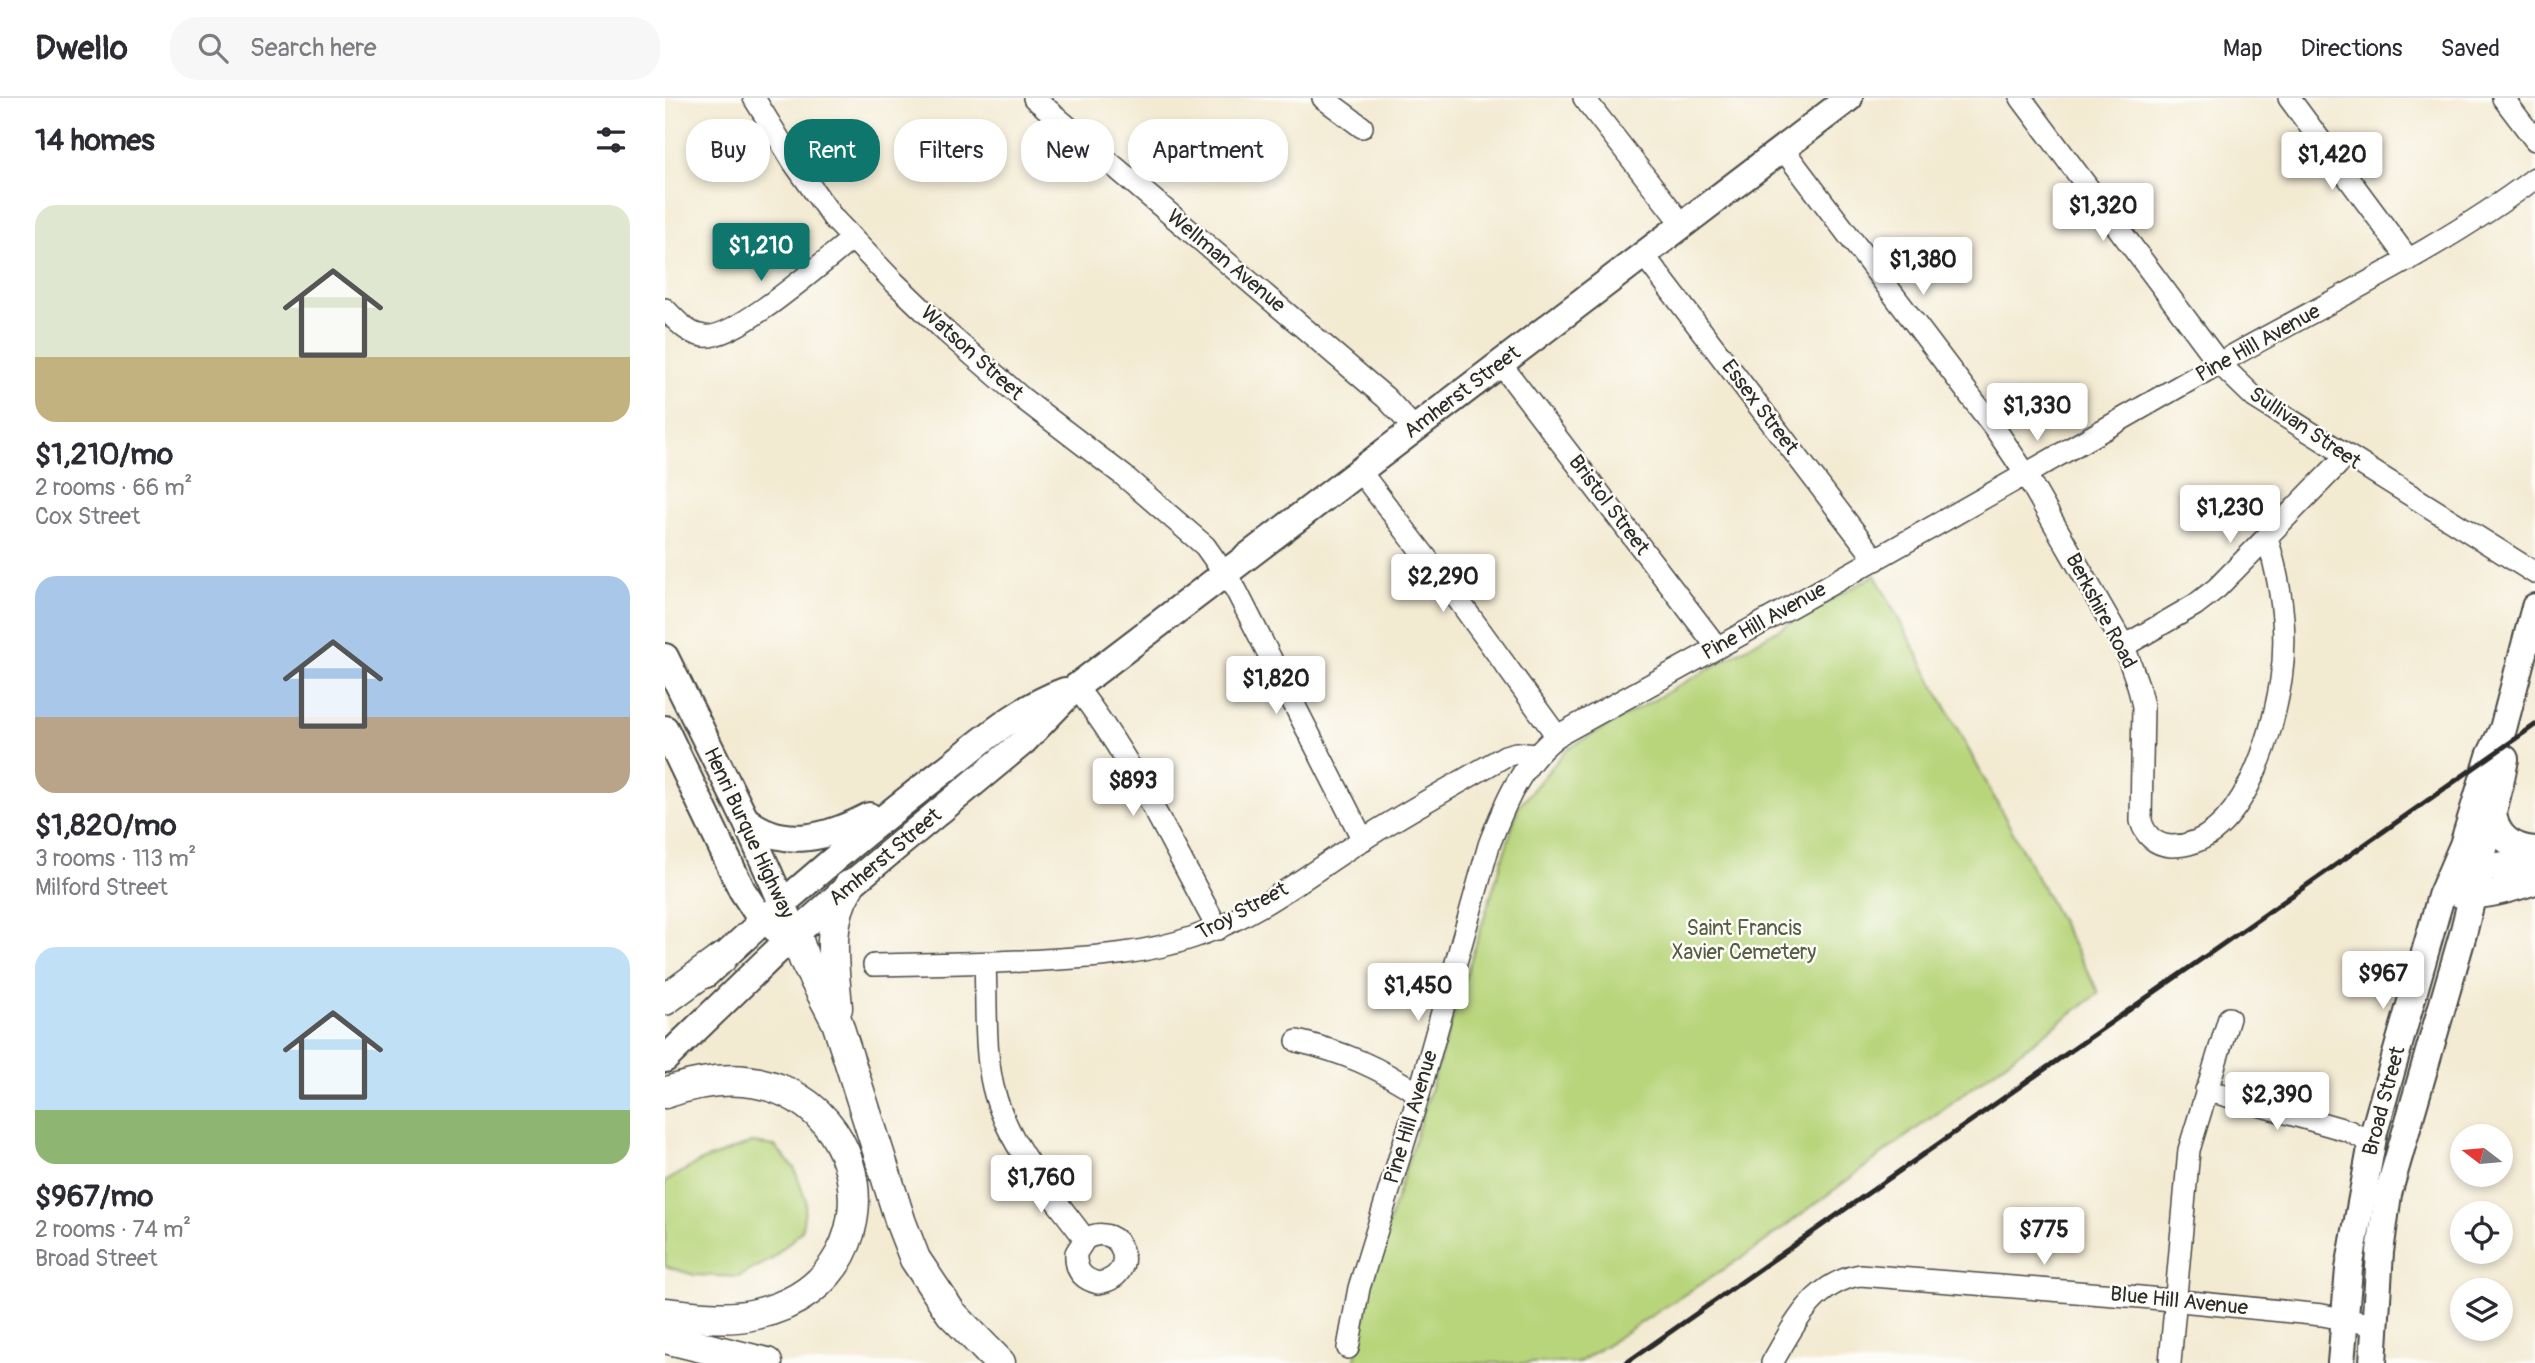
<!DOCTYPE html>
<html lang="en">
<head>
<meta charset="utf-8">
<style>
	:root { --surface:#fff; --page:#f7f7f7; --text:#2b2b33; --muted:#7c7c81; --line:#e1e1e2; --accent:#0f766e }
	body { margin:0; font-family:Pangolin,sans-serif; background:var(--page); color:var(--text); height:100vh; display:flex; flex-direction:column; font-size:26px; white-space:nowrap }
	* { box-sizing:border-box; margin:0 }
	p { font-size:23px; color:var(--muted) }
	.icon { flex:none; width:38px; height:38px; fill:none; stroke:currentColor; stroke-width:2; stroke-linecap:round; stroke-linejoin:round }
	.map { position:relative; flex:1; overflow:hidden }
	.sheet { display:flex; flex-direction:column; background:var(--surface); width:665px }
	.sheet>* { flex:none }
	.banner { position:absolute; left:21px; top:21px; width:665px; height:63px; display:flex; gap:14px }
	.needle { width:46px; rotate:286deg }
	.tools { position:absolute; left:1785px; top:1026px; display:grid; gap:14px }
	.tools a { display:grid; place-items:center; width:63px; height:63px; border-radius:50%; background:var(--surface); box-shadow:0 4px 10px #0003; font-size:35px }
	.price { position:absolute; translate:-50% -60px; padding:0 16px; border-radius:7px; background:#fff; color:#222; font-size:23px; line-height:46px; filter:drop-shadow(0 2px 4px #0008) }
	.price::after { content:''; position:absolute; left:50%; top:42px; width:21px; height:16px; margin-left:-10px; background:inherit; clip-path:polygon(0 0,100% 0,50% 100%) }
	.price.active { background:var(--accent); color:#fff }
	ul { padding:0; list-style:none }
	li { display:grid; align-content:center; gap:14px; height:371px; padding:0 35px }
	li span { display:grid; place-items:center; height:217px; border-radius:21px; color:#555 }
	li>.icon { margin-inline-start:auto }
	span .icon { width:126px; height:126px; fill:#fffc; stroke-width:1 }
	li b { font-size:30px }
	h2 { display:flex; justify-content:space-between; align-items:center; height:84px; padding:0 35px; font-size:30px }
	.pill { padding:0 24px; border-radius:28px; background:var(--surface); box-shadow:0 4px 10px #0003; font-size:24px; line-height:63px }
	.pill.active { background:var(--accent); color:#fff }
	header { display:flex; align-items:center; gap:42px; box-sizing:border-box; height:98px; padding:0 35px; background:var(--surface); border-bottom:2px solid var(--line) }
	header strong { font-size:33px }
	nav { display:flex; gap:38px; margin-inline-start:auto; font-size:24px }
	.search { width:490px; height:63px; background:var(--page); display:flex; align-items:center; gap:18px; box-sizing:border-box; padding:0 24px; border-radius:28px; color:var(--muted); font-size:26px }
	main { display:flex; flex:1; min-height:0 }
	.map>svg:first-child { display:block }
	.green { fill:#b8d57b; stroke:#728053; stroke-width:2 }
	.lines { fill:none; stroke-linecap:round; stroke-linejoin:round }
	.minor-casing { stroke:#494844; stroke-width:24 }
	.major-casing { stroke:#494844; stroke-width:30 }
	.highway-casing { stroke:#494844; stroke-width:33 }
	.minor { stroke:#fff; stroke-width:21 }
	.major { stroke:#fff; stroke-width:26 }
	.highway { stroke:#fff; stroke-width:30 }
	.rail { stroke:#2b2b2b; stroke-width:5 }
	.labels { text-anchor:middle; dominant-baseline:central; stroke-width:5; stroke-linejoin:round; paint-order:stroke }
	.street-label { font-size:21px; fill:#2b2b2b; stroke:#fdfcf7 }
	.park-label { font-size:21px; fill:#555e43; stroke:#fdfcf7 }
</style>
</head>
<body>
<header>
<strong>Dwello</strong>
<div class="search"><svg class="icon" aria-label="search" viewBox="0 0 24 24"><circle cx="10" cy="10" r="6"/><path d="M15 15l6 6"/></svg>Search here</div>
<nav><a>Map</a><a>Directions</a><a>Saved</a></nav>
</header>
<main>
<section class="sheet">
<h2>14 homes<svg class="icon" aria-label="filters" viewBox="0 0 24 24"><path d="M4 7h16M4 17h16"/><circle cx="9" cy="7" r="2"/><circle cx="15" cy="17" r="2"/></svg></h2>
<ul>
<li><span style="background:linear-gradient(#dfe7d0 70%,#c2b280 0)"><svg class="icon" aria-label="home" viewBox="0 0 24 24"><path d="M3 11l9-7 9 7M6 9v11h12V9"/></svg></span><div><b>$1,210/mo</b><p>2 rooms · 66 m²</p><p>Cox Street</p></div></li>
<li><span style="background:linear-gradient(#a9c7e8 65%,#b9a48a 0)"><svg class="icon" aria-label="home" viewBox="0 0 24 24"><path d="M3 11l9-7 9 7M6 9v11h12V9"/></svg></span><div><b>$1,820/mo</b><p>3 rooms · 113 m²</p><p>Milford Street</p></div></li>
<li><span style="background:linear-gradient(#bfe0f5 75%,#8fb573 0)"><svg class="icon" aria-label="home" viewBox="0 0 24 24"><path d="M3 11l9-7 9 7M6 9v11h12V9"/></svg></span><div><b>$967/mo</b><p>2 rooms · 74 m²</p><p>Broad Street</p></div></li>
</ul>
</section>
<div class="map">
<svg width="1870" height="1265" viewBox="0 0 1870 1265">
	<rect width="100%" height="100%" fill="#fdfcf7"/>
	<filter id="ink" filterUnits="userSpaceOnUse"><feTurbulence type="fractalNoise" baseFrequency=".0143" numOctaves="2"/><feDisplacementMap in="SourceGraphic" scale="14" xChannelSelector="R" yChannelSelector="G"/><feConvolveMatrix kernelMatrix="1 2 1 2 8 2 1 2 1" color-interpolation-filters="sRGB"/></filter>
	<filter id="wash" filterUnits="userSpaceOnUse"><feTurbulence type="fractalNoise" baseFrequency=".00686" numOctaves="4" result="noise"/><feDisplacementMap in="SourceGraphic" scale="28" xChannelSelector="R" yChannelSelector="G"/><feGaussianBlur stdDeviation="1.57" result="paint"/><feColorMatrix in="noise" values="0 0 0 0 0 0 0 0 0 0 0 0 0 0 0 0 0 1.4 0 .05"/><feComposite in="paint" operator="in"/></filter>
	<g filter="url(#wash)">
		<rect width="100%" height="100%" fill="#f3ead2"/>
		<g class="green">
			<polygon points="1210,477 1434,895 1087,1153 913,1265 689,1265 709,1172 854,708 902,651"/>
			<polygon points="86,1045 110,1048 129,1070 141,1103 137,1132 107,1161 73,1179 29,1177 0,1168 0,1084 36,1063"/>
		</g>
	</g>
	<g filter="url(#ink)">
		<g class="lines">
			<g class="minor-casing">
				<g id="minor">
					<polyline points="89,0 129,65 168,120 227,182 281,234 357,300 459,378 540,448 571,492 698,742"/>
					<polyline points="369,0 721,300 749,330"/>
					<polyline points="658,0 697,29"/>
					<polyline points="919,0 1017,126"/>
					<polyline points="1356,0 1554,265 1589,299 1870,475"/>
					<polyline points="1624,0 1744,162"/>
					<polyline points="1838,0 1870,42"/>
					<path d="M 1118,51 L 1331,332 L 1360,375 L 1459,548 L 1473,587 L 1478,608 L 1476,723 C 1480,737 1490,747 1506,748 C 1577,749 1607,637 1616,582 C 1623,535 1616,485 1602,440"/>
					<polyline points="978,156 1211,462"/>
					<path d="M 0,211 C 11,222 22,236 39,238 C 70,243 160,162 187,141"/>
					<polyline points="835,265 1052,549"/>
					<polyline points="694,372 786,492 892,638"/>
					<polyline points="1459,548 1530,507 1552,490 1681,358"/>
					<path d="M 411,589 C 468,661 509,751 553,831"/>
					<path d="M 320,865 C 322,906 319,950 328,989 C 342,1047 386,1095 420,1141 L 411,1155 C 410,1172 417,1181 433,1185 C 477,1179 458,1120 420,1141"/>
					<path d="M 209,867 C 265,866 322,865 378,862 C 430,859 480,856 529,839 C 589,819 641,778 694,744 C 742,713 792,686 840,658 L 851,655 L 870,657"/>
					<path d="M 632,943 C 679,954 713,969 754,996"/>
					<polyline points="1541,992 1684,1033 1699,1041 1705,1051"/>
					<path d="M 683,1250 L 694,1190 L 754,996 L 824,747 C 840,705 856,666 892,638 C 1114,517 1334,392 1553,266 C 1659,205 1772,154 1870,80"/>
					<path d="M 1107,1265 C 1129,1227 1148,1185 1195,1177 L 1475,1199 L 1657,1217 L 1710,1227"/>
					<polyline points="1505,1265 1524,1052 1564,920"/>
				</g>
			</g>
			<g class="major-casing">
				<g id="major">
					<polyline points="0,559 80,721 123,818"/>
					<polyline points="0,631 77,792 92,815 112,832"/>
					<path d="M 1828,715 C 1831,739 1847,750 1870,752"/>
					<path d="M 80,721 C 118,753 164,739 204,718"/>
					<polyline points="1800,773 1845,766 1870,758"/>
					<path d="M 1795,796 C 1818,800 1848,790 1870,783"/>
					<path d="M 41,876 C 117,803 197,736 280,672 C 317,643 355,609 400,593"/>
					<polyline points="0,961 117,848 184,788 358,644 411,589 1184,0"/>
					<polyline points="1676,1265 1684,1171 1709,1034 1776,798 1798,747 1825,658 1838,631 1870,509"/>
					<polyline points="1708,1265 1715,1154 1723,1096 1798,836 1835,686 1840,661"/>
				</g>
			</g>
			<g class="highway-casing">
				<g id="highway">
					<polyline points="131,836 139,861 172,924 236,1125 250,1161 286,1215 335,1265"/>
					<polyline points="0,902 56,861"/>
					<path d="M 172,910 C 169,868 160,825 184,788"/>
					<path d="M 0,995 C 199,924 259,1179 91,1216 C 61,1223 30,1218 0,1215"/>
					<polyline points="0,1240 102,1265"/>
				</g>
			</g>
			<use href="#minor" class="minor"/>
			<use href="#major" class="major"/>
			<use href="#highway" class="highway"/>
			<polyline class="rail" points="961,1265 1870,627"/>
		</g>
	</g>
	<g class="labels">
		<g class="street-label">
			<text transform="translate(561 163) rotate(40)">Wellman Avenue</text>
			<text transform="translate(1593 245) rotate(-29)">Pine Hill Avenue</text>
			<text transform="translate(307 255) rotate(42)">Watson Street</text>
			<text transform="translate(797 294) rotate(-37)">Amherst Street</text>
			<text transform="translate(1095 309) rotate(53)">Essex Street</text>
			<text transform="translate(1640 330) rotate(34)">Sullivan Street</text>
			<text transform="translate(944 407) rotate(53)">Bristol Street</text>
			<text transform="translate(1436 513) rotate(62)">Berkshire Road</text>
			<text transform="translate(1099 523) rotate(-29)">Pine Hill Avenue</text>
			<text transform="translate(84 735) rotate(65)">Henri Burque Highway</text>
			<text transform="translate(220 759) rotate(-40)">Amherst Street</text>
			<text transform="translate(577 813) rotate(-28)">Troy Street</text>
			<text transform="translate(1719 1003) rotate(-75)">Broad Street</text>
			<text transform="translate(746 1019) rotate(-73)">Pine Hill Avenue</text>
			<text transform="translate(1514 1203) rotate(6)">Blue Hill Avenue</text>
		</g>
		<g class="park-label">
			<text x="1079" y="830">Saint Francis<tspan x="1079" dy="24">Xavier Cemetery</tspan></text>
		</g>
	</g>
</svg>
<div class="tools">
<a><svg class="needle" viewBox="-14 -14 28 28"><path d="M0-13l5 13h-10z" fill="#e53935"/><path d="M0 13l5-13h-10z" fill="#7c7c81"/></svg></a>
<a><svg class="icon" aria-label="locate" viewBox="0 0 24 24"><circle cx="12" cy="12" r="6"/><path d="M12 2v4M12 18v4M2 12h4M18 12h4"/></svg></a>
<a><svg class="icon" aria-label="layers" viewBox="0 0 24 24"><path d="M12 4l9 5-9 5-9-5zM3 14l9 5 9-5"/></svg></a>
</div>
<b class="price" style="left:1667px;top:94px">$1,420</b>
<b class="price" style="left:1438px;top:145px">$1,320</b>
<b class="price active" style="left:96px;top:185px">$1,210</b>
<b class="price" style="left:1258px;top:199px">$1,380</b>
<b class="price" style="left:1372px;top:345px">$1,330</b>
<b class="price" style="left:1565px;top:447px">$1,230</b>
<b class="price" style="left:778px;top:516px">$2,290</b>
<b class="price" style="left:611px;top:618px">$1,820</b>
<b class="price" style="left:468px;top:720px">$893</b>
<b class="price" style="left:1718px;top:913px">$967</b>
<b class="price" style="left:753px;top:925px">$1,450</b>
<b class="price" style="left:1612px;top:1034px">$2,390</b>
<b class="price" style="left:376px;top:1117px">$1,760</b>
<b class="price" style="left:1379px;top:1169px">$775</b>
<div class="banner">
<a class="pill">Buy</a>
<a class="pill active">Rent</a>
<a class="pill">Filters</a>
<a class="pill">New</a>
<a class="pill">Apartment</a>
</div>
</div>
</main>
</body>
</html>
